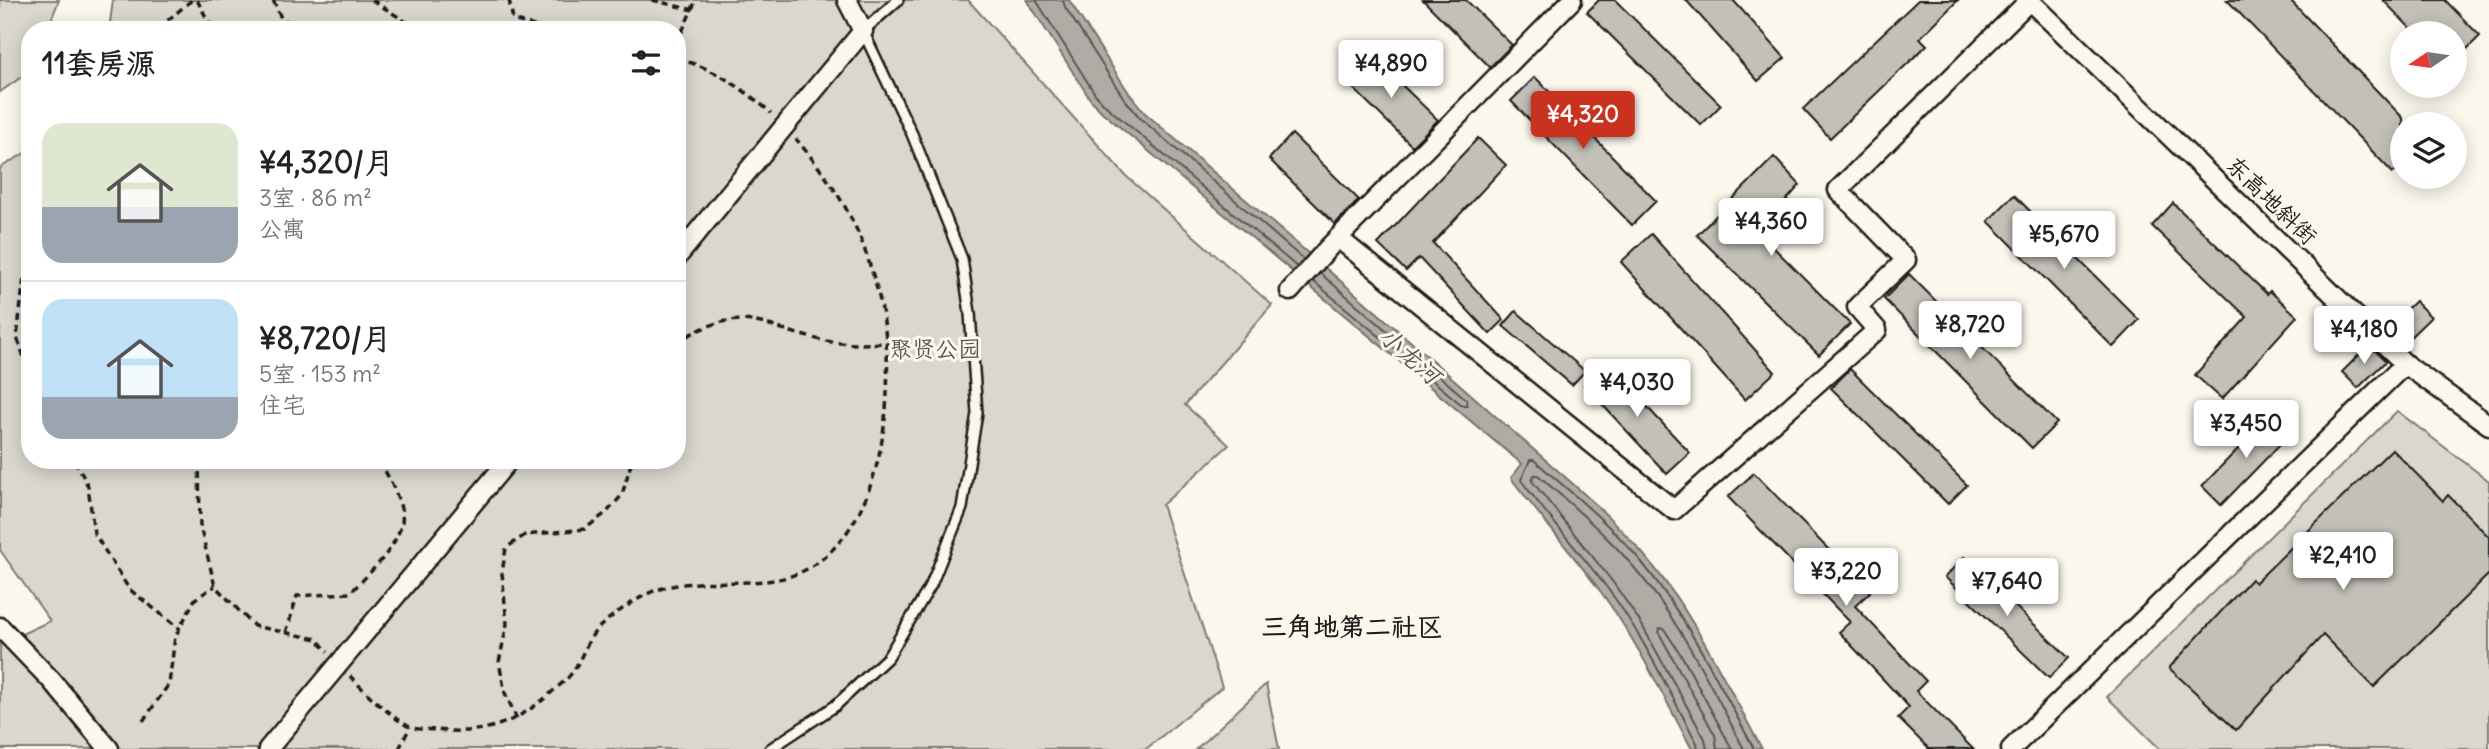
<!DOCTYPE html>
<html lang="zh">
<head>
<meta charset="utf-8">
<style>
	:root { --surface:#fff; --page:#f2f2f2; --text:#222; --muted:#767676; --line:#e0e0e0; --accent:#c8321e }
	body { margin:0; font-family:Delius,"LXGW WenKai TC",sans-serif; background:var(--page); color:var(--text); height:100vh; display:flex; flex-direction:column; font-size:26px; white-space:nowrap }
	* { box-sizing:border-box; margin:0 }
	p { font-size:23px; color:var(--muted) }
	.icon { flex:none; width:38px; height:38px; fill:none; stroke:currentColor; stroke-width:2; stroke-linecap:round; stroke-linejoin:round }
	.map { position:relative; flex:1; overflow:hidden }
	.sheet { position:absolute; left:21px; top:21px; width:665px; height:448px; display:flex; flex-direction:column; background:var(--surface); border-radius:28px; box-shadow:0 4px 18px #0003 }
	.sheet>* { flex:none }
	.needle { width:46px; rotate:257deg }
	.controls { position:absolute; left:2390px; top:21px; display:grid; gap:14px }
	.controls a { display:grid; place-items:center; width:77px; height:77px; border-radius:50%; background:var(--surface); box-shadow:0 4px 18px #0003; font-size:35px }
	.price { position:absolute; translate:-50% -60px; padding:0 16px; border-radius:7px; background:#fff; color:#222; font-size:23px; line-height:46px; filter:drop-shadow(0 2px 4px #0008) }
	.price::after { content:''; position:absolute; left:50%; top:42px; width:21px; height:16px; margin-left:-10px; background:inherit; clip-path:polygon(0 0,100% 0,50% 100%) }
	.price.on { background:var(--accent); color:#fff }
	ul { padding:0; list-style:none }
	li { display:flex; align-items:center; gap:21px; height:175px; padding:0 21px }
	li+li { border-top:2px solid var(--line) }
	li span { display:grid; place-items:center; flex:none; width:196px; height:140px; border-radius:21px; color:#555 }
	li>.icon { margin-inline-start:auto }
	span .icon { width:84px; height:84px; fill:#fffc; stroke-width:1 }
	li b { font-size:30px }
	h2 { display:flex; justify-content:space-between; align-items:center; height:84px; padding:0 21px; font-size:30px }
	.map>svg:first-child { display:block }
	.green { fill:#dad7ce; stroke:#7b7a75; stroke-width:2 }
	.water { fill:#afaca5; stroke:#74726e; stroke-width:2 }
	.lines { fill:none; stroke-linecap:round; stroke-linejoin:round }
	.shore { stroke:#575653; stroke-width:2 }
	.building { fill:#c3c0b8; stroke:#1c1c1c; stroke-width:2 }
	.lane-casing { stroke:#1c1c1c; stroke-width:14 }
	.street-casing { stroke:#1c1c1c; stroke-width:23 }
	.path { stroke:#1c1c1c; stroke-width:3.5; stroke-dasharray:7 5; stroke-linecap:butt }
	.lane { stroke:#fbf7ec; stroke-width:9 }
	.street { stroke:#fbf7ec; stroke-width:18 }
	.labels { text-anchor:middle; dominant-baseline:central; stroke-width:6; stroke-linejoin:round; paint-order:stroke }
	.street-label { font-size:23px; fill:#1c1c1c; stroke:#fbf7ec }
	.park-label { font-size:23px; fill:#555451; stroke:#fbf7ec }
	.water-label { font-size:24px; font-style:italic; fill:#575653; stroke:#fbf7ec }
	.quarter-label { font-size:26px; font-weight:bold; fill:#1c1c1c; stroke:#fbf7ec }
</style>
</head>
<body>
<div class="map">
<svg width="2489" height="749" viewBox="0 0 2489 749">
	<rect width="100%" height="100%" fill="#fbf7ec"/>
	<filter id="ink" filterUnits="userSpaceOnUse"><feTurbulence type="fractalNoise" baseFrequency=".0143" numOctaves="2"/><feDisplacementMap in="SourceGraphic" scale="14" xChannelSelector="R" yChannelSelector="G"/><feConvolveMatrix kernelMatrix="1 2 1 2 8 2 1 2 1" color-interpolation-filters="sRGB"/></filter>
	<g filter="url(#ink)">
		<g class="green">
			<polygon points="0,0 59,0 47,30 30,30 30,71 0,92"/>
			<polygon points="113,0 968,0 1126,176 1272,305 1185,405 1229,445 1162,505 1222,687 1146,749 0,749 0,644 50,621 0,550 0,168 30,150 30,460 677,460 677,30 109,30"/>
			<polygon points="2397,411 2489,481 2489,749 2160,749 2107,697"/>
			<polygon points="1266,684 1279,749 1196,749"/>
		</g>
		<path class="water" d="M 1027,0 L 1069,0 L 1129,93 L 1145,113 C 1261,214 1379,312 1493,414 C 1544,460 1600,503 1644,555 C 1693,612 1726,683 1762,749 L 1692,749 C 1663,696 1637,641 1601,592 C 1572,553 1540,517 1511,478 L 1522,464 L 1102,112 L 1090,99 Z"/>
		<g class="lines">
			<g class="shore">
				<polyline points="1036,0 1095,94 1107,107 1297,267"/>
				<polyline points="1063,0 1065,7 1123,97 1140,118 1304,260"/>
				<polyline points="1313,281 1462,405 1467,405 1466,399 1320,273"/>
				<path d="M 1698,749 L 1697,743 C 1668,690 1642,633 1605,585 C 1578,550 1548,517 1521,480 L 1530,460 L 1534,460 C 1570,492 1609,523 1640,560 C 1687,617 1720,685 1754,749"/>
				<path d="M 1707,749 L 1705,739 L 1639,620 L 1612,581 L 1532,481 L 1534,475 L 1538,475 C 1570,504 1604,532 1632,565 C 1679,619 1711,686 1744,749"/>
				<polyline points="1717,749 1715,735 1659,633 1660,628 1664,629 1683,658 1732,749"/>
			</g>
		</g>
		<g class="building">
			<polygon points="1423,0 1466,0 1512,45 1490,67"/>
			<polygon points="1599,0 1615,0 1721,105 1701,125 1587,12"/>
			<polygon points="1686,0 1733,0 1785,58 1758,81"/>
			<polygon points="1918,0 1958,0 1920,38 1927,45 1830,138 1803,109"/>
			<polygon points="2227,0 2290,0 2403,118 2403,164 2393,173"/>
			<polygon points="2383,0 2445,0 2480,36 2455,61 2455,33 2415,33"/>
			<polygon points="1370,54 1438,120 1412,146 1345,80"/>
			<polygon points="1535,77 1656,201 1632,225 1511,101"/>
			<polygon points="1292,134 1359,200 1335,224 1269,159"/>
			<polygon points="1478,138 1506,165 1433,243 1504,320 1490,334 1419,258 1406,271 1378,244"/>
			<polygon points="1774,157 1800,185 1758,232 1850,324 1819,355 1697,235"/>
			<polygon points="2014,195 2139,320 2113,347 1988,221"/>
			<polygon points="2173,203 2267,294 2270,291 2297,316 2222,399 2195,375 2247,317 2152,226"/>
			<polygon points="1651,234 1775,372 1745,400 1621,262"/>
			<polygon points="1909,274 2057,423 2032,448 1884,299"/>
			<polygon points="2415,301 2431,317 2402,345 2386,329"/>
			<polygon points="1516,311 1585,371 1572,385 1503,326"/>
			<polygon points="2369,345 2386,361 2358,388 2342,372"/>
			<polygon points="1607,364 1690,453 1667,474 1584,385"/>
			<polygon points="1850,369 1967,485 1948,504 1831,388"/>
			<polygon points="2271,415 2290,434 2221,505 2202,486"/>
			<polygon points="2392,449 2443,501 2448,495 2489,537 2489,574 2374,687 2323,635 2236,730 2169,668 2251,579 2255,583"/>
			<polygon points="1754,473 1870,592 1855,606 1926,681 1916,691 1973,749 1929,749 1898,718 1909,707 1839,632 1850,622 1728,497"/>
			<polygon points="1964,557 2069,658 2049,678 1945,577"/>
		</g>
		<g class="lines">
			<g class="lane-casing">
				<polyline id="lane" points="770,749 835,706 888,657 931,585 962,508 977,413 970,313 962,259 912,134 863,31 898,0"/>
			</g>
			<g class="street-casing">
				<g id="street">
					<polyline points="2029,0 2405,364 2489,425"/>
					<polyline points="1338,238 1674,510 1877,330 1857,307 1906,260 1838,190 2030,0"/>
					<polyline points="677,257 863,31 847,0"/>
					<polyline points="1290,291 1329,247 1572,0"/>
					<polyline points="0,627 51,680 109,749"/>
					<polyline points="268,749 509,460"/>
					<polyline points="2011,749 2405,364"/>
				</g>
			</g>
			<g class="path">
				<polyline points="197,0 213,30"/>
				<polyline points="273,0 281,18 302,30"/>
				<polyline points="372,0 419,30"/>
				<polyline points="509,0 513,20 548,30"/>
				<polyline points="652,0 693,10"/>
				<polyline points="162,30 163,24 192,0"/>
				<polyline points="677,43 696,0"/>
				<path d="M 677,59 C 713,67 744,89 771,113"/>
				<polyline points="30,269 24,278 17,337 30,374"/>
				<path d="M 677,342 C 744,301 761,328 826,341 C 846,345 866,344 886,343"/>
				<polyline points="75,460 88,486 94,533 129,589 180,629"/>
				<polyline points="199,460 200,526 215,586 254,626 317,639 328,652"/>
				<path d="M 286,633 L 297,596 L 350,593 C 370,572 395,551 402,522 C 405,506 387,474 379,460"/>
				<path d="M 350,676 C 362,689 394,720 410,727 C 417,730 429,729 436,730 C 484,735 516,724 552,692 C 558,686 566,681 571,674 C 581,661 585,645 594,633 C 604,620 631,603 645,595 C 691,571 757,593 801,572 C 883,533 895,401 884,322 C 881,299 871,267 863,245 C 848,205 823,171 796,139"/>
				<polyline points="517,719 505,693 499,662 507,624 502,573 506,548 525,535 585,529 607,512 622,495 632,460"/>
				<polyline points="143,721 169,684 175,637 195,599 215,586"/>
				<polyline points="399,749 410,727"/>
			</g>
			<use href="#lane" class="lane"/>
			<use href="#street" class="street"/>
		</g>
	</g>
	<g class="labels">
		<g class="street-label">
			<text transform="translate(2272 200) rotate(44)">东高地斜街</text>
		</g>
		<g class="park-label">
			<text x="935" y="348">聚贤公园</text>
		</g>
		<g class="water-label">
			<text transform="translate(1410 355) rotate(41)">小龙河</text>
		</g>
		<g class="quarter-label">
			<text x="1352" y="626">三角地第二社区</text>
		</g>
	</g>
</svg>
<div class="controls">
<a><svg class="needle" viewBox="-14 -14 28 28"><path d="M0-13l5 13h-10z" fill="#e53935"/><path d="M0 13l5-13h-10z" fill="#767676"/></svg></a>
<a><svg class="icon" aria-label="layers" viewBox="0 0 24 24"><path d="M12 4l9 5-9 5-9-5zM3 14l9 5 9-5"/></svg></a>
</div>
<b class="price" style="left:1391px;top:100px">¥4,890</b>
<b class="price on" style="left:1583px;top:151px">¥4,320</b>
<b class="price" style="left:1771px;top:258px">¥4,360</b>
<b class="price" style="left:2064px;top:271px">¥5,670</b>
<b class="price" style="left:1970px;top:361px">¥8,720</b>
<b class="price" style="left:2364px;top:366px">¥4,180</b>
<b class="price" style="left:1637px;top:419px">¥4,030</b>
<b class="price" style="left:2246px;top:460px">¥3,450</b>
<b class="price" style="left:2343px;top:592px">¥2,410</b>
<b class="price" style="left:1846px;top:608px">¥3,220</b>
<b class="price" style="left:2007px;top:618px">¥7,640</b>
<section class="sheet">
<h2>11套房源<svg class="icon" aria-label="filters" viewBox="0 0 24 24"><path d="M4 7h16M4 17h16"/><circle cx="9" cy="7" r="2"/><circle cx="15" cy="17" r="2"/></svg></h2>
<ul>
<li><span style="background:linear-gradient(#dfe7d0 60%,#9aa5b1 0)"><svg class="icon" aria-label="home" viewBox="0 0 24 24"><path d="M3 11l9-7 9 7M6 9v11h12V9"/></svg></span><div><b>¥4,320/月</b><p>3室 · 86 m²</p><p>公寓</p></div></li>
<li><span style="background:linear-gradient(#bfe0f5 70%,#9aa5b1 0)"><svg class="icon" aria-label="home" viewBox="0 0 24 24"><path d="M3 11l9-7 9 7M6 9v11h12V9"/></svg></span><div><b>¥8,720/月</b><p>5室 · 153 m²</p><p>住宅</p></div></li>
</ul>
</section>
</div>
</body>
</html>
